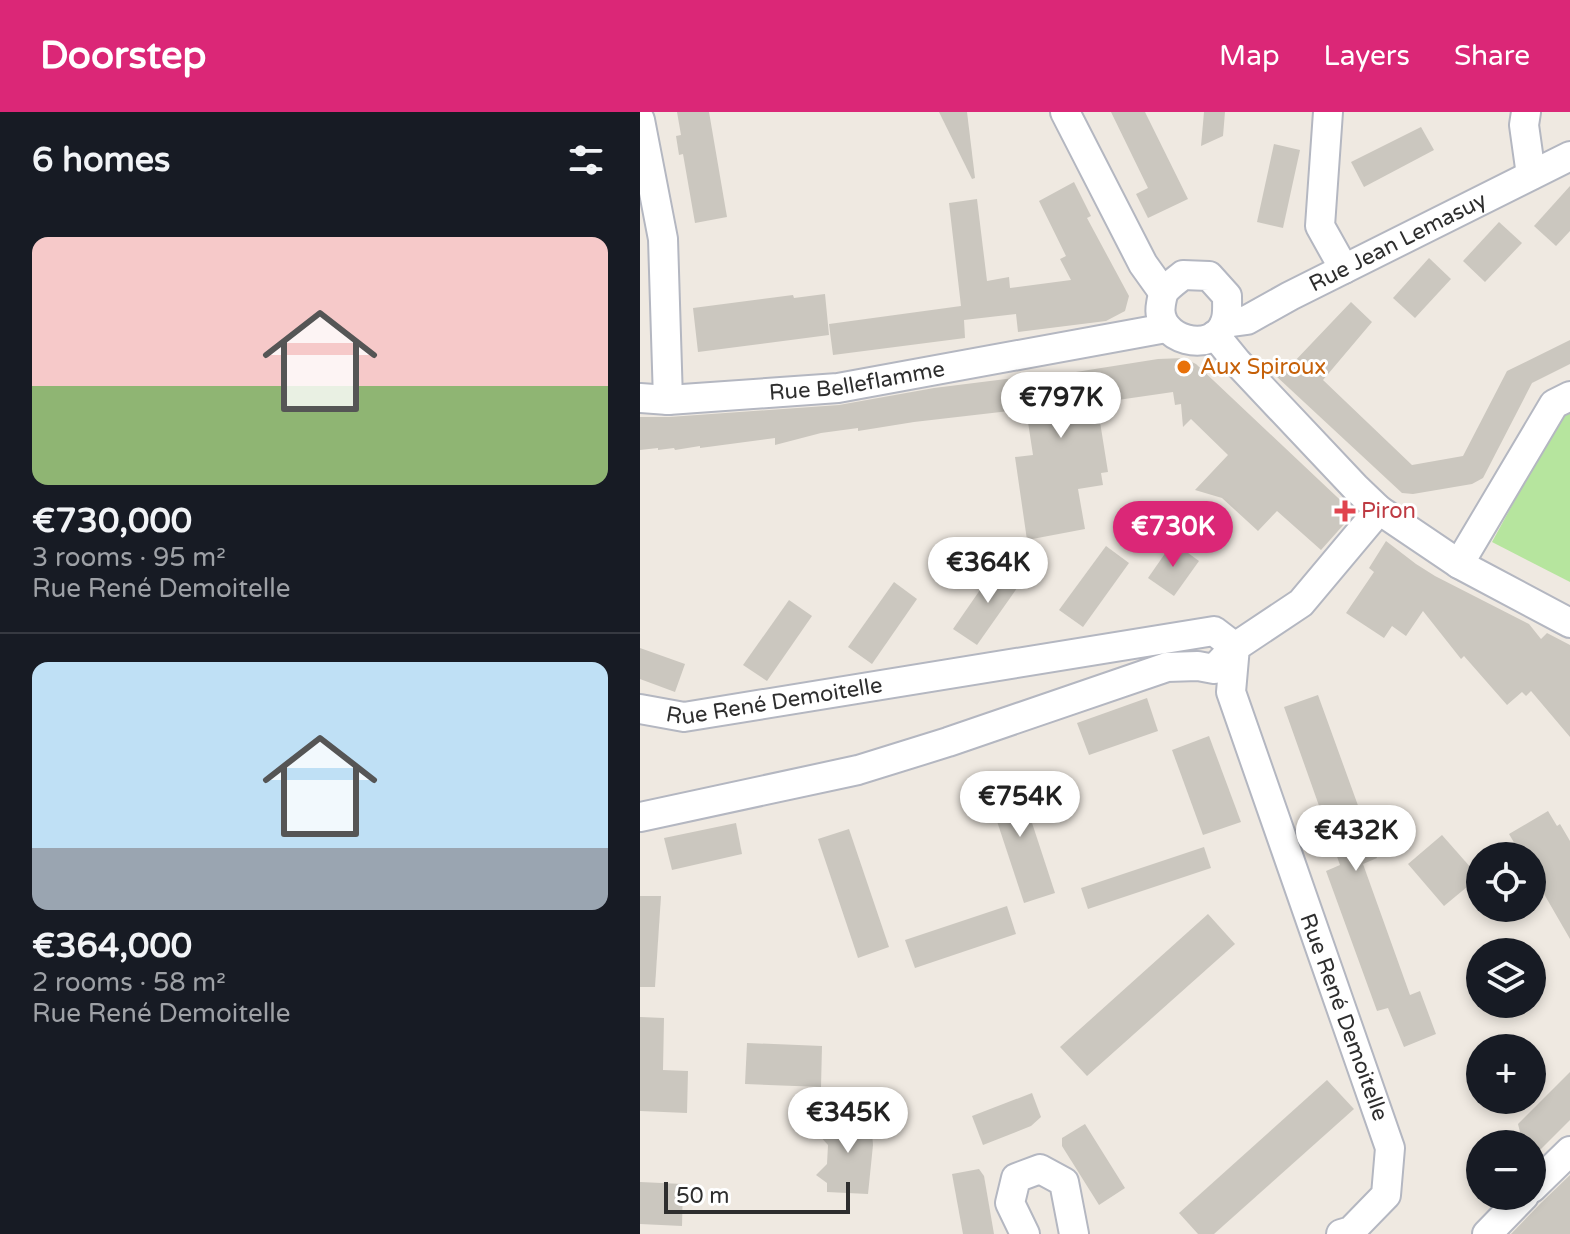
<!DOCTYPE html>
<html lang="en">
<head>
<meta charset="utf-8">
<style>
	:root { --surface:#171b24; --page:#242831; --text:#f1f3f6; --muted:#9ea1a6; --line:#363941; --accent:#db2777 }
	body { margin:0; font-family:"Varela Round",sans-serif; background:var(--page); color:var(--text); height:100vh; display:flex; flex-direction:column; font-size:30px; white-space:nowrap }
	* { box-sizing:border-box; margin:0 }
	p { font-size:26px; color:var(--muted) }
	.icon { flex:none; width:44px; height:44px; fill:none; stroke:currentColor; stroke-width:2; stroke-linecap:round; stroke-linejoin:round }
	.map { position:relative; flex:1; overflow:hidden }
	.drawer { display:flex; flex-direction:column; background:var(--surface); width:640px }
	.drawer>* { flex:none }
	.fabs { position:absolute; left:826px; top:730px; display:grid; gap:16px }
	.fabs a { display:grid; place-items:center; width:80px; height:80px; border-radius:50%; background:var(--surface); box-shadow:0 4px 12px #0003; font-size:40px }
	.scale { position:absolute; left:24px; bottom:20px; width:186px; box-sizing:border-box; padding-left:8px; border:4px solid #2e2e2e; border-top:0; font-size:22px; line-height:28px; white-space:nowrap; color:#2e2e2e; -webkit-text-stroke:6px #fff; paint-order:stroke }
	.price { position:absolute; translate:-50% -68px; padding:0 18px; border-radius:28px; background:#fff; color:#222; font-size:26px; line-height:52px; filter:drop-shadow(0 2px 4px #0008) }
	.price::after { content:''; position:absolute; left:50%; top:48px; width:24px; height:18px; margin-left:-12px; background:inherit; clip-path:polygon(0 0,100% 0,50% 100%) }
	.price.current { background:var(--accent); color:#fff }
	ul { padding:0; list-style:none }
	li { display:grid; align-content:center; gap:16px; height:424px; padding:0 32px }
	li+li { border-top:2px solid var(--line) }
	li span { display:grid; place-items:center; height:248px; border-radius:16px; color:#555 }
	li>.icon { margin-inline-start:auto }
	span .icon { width:144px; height:144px; fill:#fffc; stroke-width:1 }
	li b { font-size:34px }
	h2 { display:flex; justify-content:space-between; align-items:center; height:96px; padding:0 32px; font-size:34px }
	header { display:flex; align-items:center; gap:48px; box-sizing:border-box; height:112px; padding:0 40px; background:var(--accent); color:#fff }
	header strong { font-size:38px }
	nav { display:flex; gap:44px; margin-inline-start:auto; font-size:28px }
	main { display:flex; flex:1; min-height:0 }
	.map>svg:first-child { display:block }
	.green { fill:#b6e59e }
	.building { fill:#cbc7bf }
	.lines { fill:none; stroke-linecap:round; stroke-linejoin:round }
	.minor-casing { stroke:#b4b7c1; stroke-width:32 }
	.minor { stroke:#fff; stroke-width:28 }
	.food-dot { fill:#e8710a; stroke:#fff; stroke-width:3 }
	.health-dot { fill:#e0444e; stroke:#fff; stroke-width:3 }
	.labels { text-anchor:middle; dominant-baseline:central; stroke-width:6; stroke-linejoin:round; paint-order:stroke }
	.street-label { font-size:22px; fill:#2e2e2e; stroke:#fff }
	.food-label { font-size:22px; fill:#c56008; stroke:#fff; text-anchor:start }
	.health-label { font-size:22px; fill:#be3a42; stroke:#fff; text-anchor:start }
</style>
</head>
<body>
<header>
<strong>Doorstep</strong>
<nav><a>Map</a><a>Layers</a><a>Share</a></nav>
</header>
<main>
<section class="drawer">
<h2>6 homes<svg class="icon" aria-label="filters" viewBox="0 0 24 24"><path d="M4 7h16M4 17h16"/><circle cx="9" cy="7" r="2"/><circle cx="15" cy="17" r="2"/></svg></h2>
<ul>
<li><span style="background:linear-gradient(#f6c9c9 60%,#8fb573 0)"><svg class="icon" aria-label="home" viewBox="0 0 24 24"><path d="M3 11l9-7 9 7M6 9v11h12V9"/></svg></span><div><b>€730,000</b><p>3 rooms · 95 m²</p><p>Rue René Demoitelle</p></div></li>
<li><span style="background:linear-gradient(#bfe0f5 75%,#9aa5b1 0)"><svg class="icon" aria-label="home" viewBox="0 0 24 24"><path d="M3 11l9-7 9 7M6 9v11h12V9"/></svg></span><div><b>€364,000</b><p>2 rooms · 58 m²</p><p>Rue René Demoitelle</p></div></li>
</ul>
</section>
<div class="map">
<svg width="930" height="1122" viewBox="0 0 930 1122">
	<rect width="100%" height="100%" fill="#efe9e1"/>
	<polygon class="green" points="924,298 930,299 930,470 852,430"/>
	<g class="building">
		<polygon points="37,0 69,0 87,105 55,111 43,42 39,43 36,24 41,23"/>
		<polygon points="299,0 327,0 335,66 332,67"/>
		<polygon points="471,0 505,0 548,87 508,106 496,82 508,76"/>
		<polygon points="564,0 585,0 583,24 561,34"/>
		<polygon points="781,15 794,38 724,75 711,50"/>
		<polygon points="634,32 660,38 643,116 617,110"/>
		<polygon points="434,70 451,104 447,106 489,184 485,199 466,209 378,220 376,202 324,208 325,226 193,243 189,212 321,194 309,91 337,87 347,169 369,165 370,176 431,168 420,147 426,144 399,89"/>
		<polygon points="930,74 930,119 916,134 894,114"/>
		<polygon points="859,110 882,131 845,170 823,149"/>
		<polygon points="789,146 811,167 775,206 753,186"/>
		<polygon points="185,182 189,223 58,240 53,196 153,183 154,186"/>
		<polygon points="711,190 732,210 683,268 772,353 823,344 867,259 930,228 930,252 892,271 843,366 832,372 773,382 762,381 636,264 649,250 652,252"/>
		<polygon points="544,246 556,252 714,401 681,438 637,399 618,419 582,386 555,378 588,343 551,307 543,315 541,292 535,293 533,280 457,291 468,360 461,361 463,373 438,377 445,417 387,428 375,345 393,343 386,297 274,310 218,319 218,316 181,321 135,333 135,326 60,336 60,334 35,338 34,336 18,338 18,336 0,338 0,305 29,305 199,293 294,276 397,263 398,266 518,247"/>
		<polygon points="746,429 776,452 795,464 889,512 901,527 907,521 930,533 930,625 891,579 886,584 882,580 867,593 824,544 821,547 783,499 766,524 752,514 744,526 706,501 734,460 729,456"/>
		<polygon points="533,430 559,449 534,484 508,466"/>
		<polygon points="466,434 489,451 443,515 419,498"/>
		<polygon points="358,452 382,469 337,533 313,517"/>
		<polygon points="254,470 277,487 232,552 208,535"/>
		<polygon points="149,488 172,504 127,569 103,553"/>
		<polygon points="0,536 45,552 35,580 0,567"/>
		<polygon points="678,583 737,746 723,752 770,883 780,879 796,922 764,935 748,896 737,899 686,759 700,753 644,595"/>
		<polygon points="507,586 518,619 449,643 437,611"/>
		<polygon points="569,624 601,710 563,723 532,638"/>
		<polygon points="376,662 415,781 384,791 345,673"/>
		<polygon points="908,699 917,714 920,712 930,729 930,827 900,775 902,773 892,755 892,744 882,744 869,722"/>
		<polygon points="96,711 102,742 32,758 24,726"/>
		<polygon points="209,717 249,835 218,846 178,727"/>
		<polygon points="802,723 839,765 804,794 768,752"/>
		<polygon points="564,735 571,756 448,797 441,776"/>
		<polygon points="0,784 21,784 15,875 0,875"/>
		<polygon points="367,794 376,822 275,856 265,828"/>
		<polygon points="568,802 595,832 447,964 420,935"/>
		<polygon points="0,905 24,906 23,958 48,959 47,1001 0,999"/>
		<polygon points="107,931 182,934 181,975 105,972"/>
		<polygon points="930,960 930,1008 892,1046 892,1032 883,1032 878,1012"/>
		<polygon points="687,968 714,997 574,1122 558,1122 539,1101"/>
		<polygon points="392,981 401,1005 391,1014 343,1033 332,1004"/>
		<polygon points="190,1005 231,1008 233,1033 228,1082 187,1080 187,1071 176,1063 187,1052 188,1033 178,1022 189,1011"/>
		<polygon points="445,1012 485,1076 459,1093 422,1034 422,1026"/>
		<polygon points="339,1057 344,1064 354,1122 323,1122 312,1062"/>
		<polygon points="930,1063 930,1122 871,1122 901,1091"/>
		<polygon points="0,1070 43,1072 42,1114 0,1112"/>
	</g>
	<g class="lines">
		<g class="minor-casing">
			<g id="minor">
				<polyline points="425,0 503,152 523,180"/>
				<polyline points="688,0 680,114 704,157"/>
				<polyline points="886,0 884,13 891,63"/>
				<polyline points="0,8 23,127 28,288"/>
				<path d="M 543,163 L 569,164 L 587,184 C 587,192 588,203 585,210 C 574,244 514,228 521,192 C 521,191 523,181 524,180 C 528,174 537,168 543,163 Z"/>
				<path id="s1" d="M 585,211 L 607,208 L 650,184 L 930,44"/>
				<polyline points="575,223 597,250 715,375 739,398 819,452 930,511"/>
				<path id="s2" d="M 0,286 L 28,288 L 198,276 L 526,216"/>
				<polyline points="819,452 914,292 930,284"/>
				<path id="s3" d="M 0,597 L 44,605 L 574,519 L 595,535 L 574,557 L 558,554 L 527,555 L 308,630 L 218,658 L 0,705"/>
				<polyline points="892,1076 930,1039"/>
				<polyline points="385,1122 370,1091 376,1066 400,1057 424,1070 434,1122"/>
				<polyline points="701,1122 711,1119 746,1083 750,1036 591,580 595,535 661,491 739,398"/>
				<polyline points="847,1122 884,1084"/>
			</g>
		</g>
		<use href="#minor" class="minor"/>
	</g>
	<circle class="food-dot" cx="544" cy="255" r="8"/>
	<path class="health-dot" d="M701 387h8v8h8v8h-8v8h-8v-8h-8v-8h8z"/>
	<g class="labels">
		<g class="street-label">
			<text stroke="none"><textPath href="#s1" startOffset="192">Rue Jean Lemasuy</textPath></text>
			<text stroke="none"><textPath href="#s2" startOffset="218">Rue Belleflamme</textPath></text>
			<text stroke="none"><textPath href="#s3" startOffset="136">Rue René Demoitelle</textPath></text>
			<text transform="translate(704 905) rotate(70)">Rue René Demoitelle</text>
		</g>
		<g class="food-label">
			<text x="560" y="255">Aux Spiroux</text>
		</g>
		<g class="health-label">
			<text x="721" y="399">Piron</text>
		</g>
	</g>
</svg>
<div class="fabs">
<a><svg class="icon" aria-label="locate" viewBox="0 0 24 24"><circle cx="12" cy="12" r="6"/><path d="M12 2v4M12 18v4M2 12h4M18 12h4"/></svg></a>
<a><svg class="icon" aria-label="layers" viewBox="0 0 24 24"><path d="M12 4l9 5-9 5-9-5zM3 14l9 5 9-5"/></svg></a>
<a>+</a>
<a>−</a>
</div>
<div class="scale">50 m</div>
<b class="price" style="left:421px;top:328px">€797K</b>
<b class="price current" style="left:533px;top:457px">€730K</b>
<b class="price" style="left:348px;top:493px">€364K</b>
<b class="price" style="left:380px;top:727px">€754K</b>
<b class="price" style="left:716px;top:761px">€432K</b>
<b class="price" style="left:208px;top:1043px">€345K</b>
</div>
</main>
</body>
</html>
